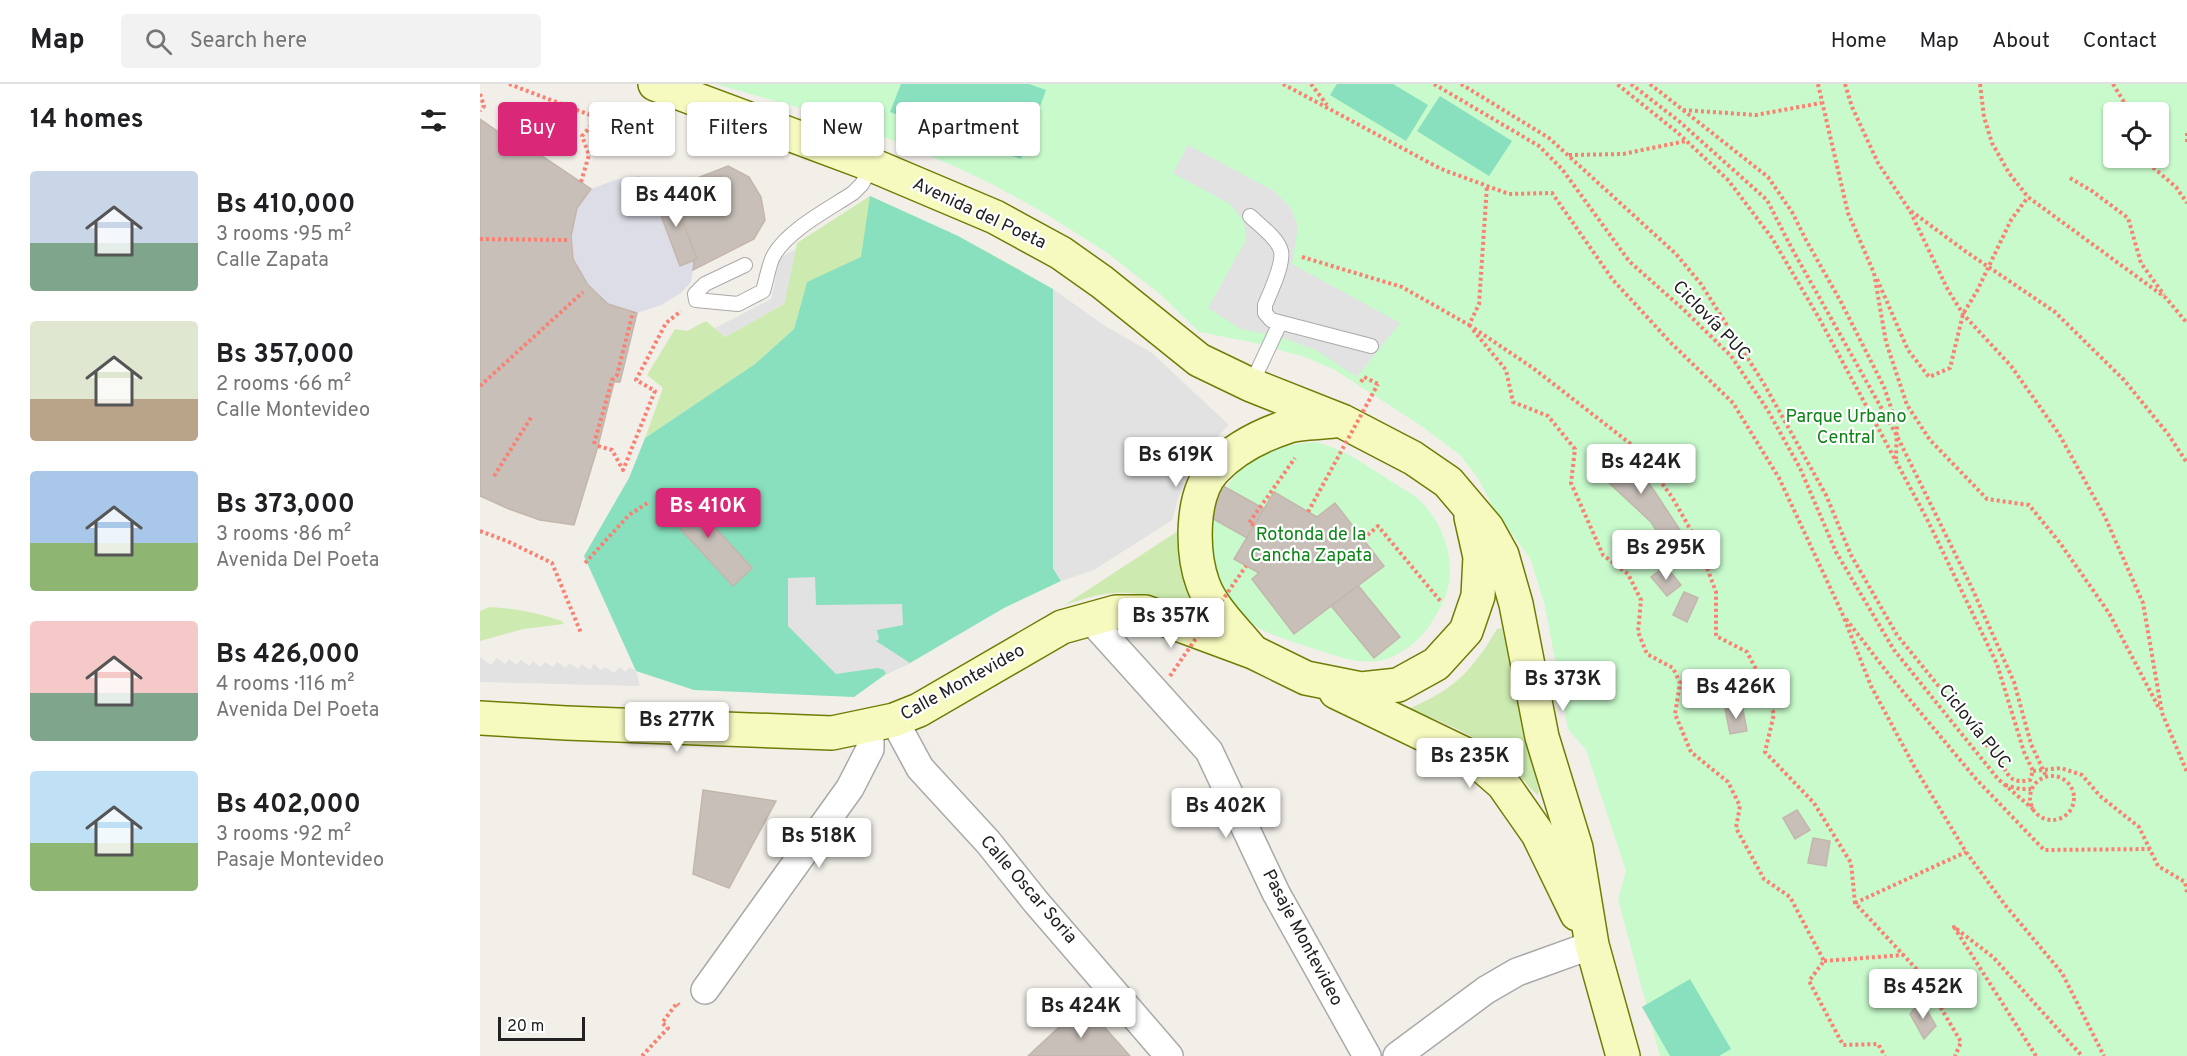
<!DOCTYPE html>
<html lang="en">
<head>
<meta charset="utf-8">
<style>
	:root { --surface:#fff; --page:#f2f2f2; --text:#202124; --muted:#757577; --line:#e0e0e0; --accent:#db2777 }
	body { margin:0; font-family:Overpass,sans-serif; background:var(--page); color:var(--text); height:100vh; display:flex; flex-direction:column; font-size:22px; white-space:nowrap }
	* { box-sizing:border-box; margin:0 }
	p { font-size:20px; color:var(--muted) }
	.icon { flex:none; width:33px; height:33px; fill:none; stroke:currentColor; stroke-width:2; stroke-linecap:round; stroke-linejoin:round }
	.map { position:relative; flex:1; overflow:hidden }
	.panel { display:flex; flex-direction:column; background:var(--surface); width:480px }
	.panel>* { flex:none }
	.hud { position:absolute; left:18px; top:18px; width:570px; height:54px; display:flex; gap:12px }
	.buttons { position:absolute; left:1623px; top:18px; display:grid; gap:12px }
	.buttons a { display:grid; place-items:center; width:66px; height:66px; border-radius:6px; background:var(--surface); box-shadow:0 2px 4px #0004; font-size:30px }
	.scale { position:absolute; left:18px; bottom:15px; width:87px; box-sizing:border-box; padding-left:6px; border:3px solid #222; border-top:0; font-size:16px; line-height:21px; white-space:nowrap; color:#222; -webkit-text-stroke:4px #fff; paint-order:stroke }
	.price { position:absolute; translate:-50% -51px; padding:0 14px; border-radius:6px; background:#fff; color:#222; font-size:20px; line-height:39px; filter:drop-shadow(0 2px 3px #0008) }
	.price::after { content:''; position:absolute; left:50%; top:36px; width:18px; height:14px; margin-left:-9px; background:inherit; clip-path:polygon(0 0,100% 0,50% 100%) }
	.price.selected { background:var(--accent); color:#fff }
	ul { padding:0; list-style:none }
	li { display:flex; align-items:center; gap:18px; height:150px; padding:0 30px }
	li span { display:grid; place-items:center; flex:none; width:168px; height:120px; border-radius:6px; color:#555 }
	li>.icon { margin-inline-start:auto }
	span .icon { width:72px; height:72px; fill:#fffc; stroke-width:1 }
	li b { font-size:26px }
	h2 { display:flex; justify-content:space-between; align-items:center; height:72px; padding:0 30px; font-size:26px }
	.chip { padding:0 21px; border-radius:6px; background:var(--surface); box-shadow:0 2px 4px #0004; font-size:21px; line-height:54px }
	.chip.selected { background:var(--accent); color:#fff }
	header { display:flex; align-items:center; gap:36px; box-sizing:border-box; height:84px; padding:0 30px; background:var(--surface); border-bottom:2px solid var(--line) }
	header strong { font-size:28px }
	nav { display:flex; gap:33px; margin-inline-start:auto; font-size:21px }
	.search { width:420px; height:54px; background:var(--page); display:flex; align-items:center; gap:15px; box-sizing:border-box; padding:0 21px; border-radius:6px; color:var(--muted); font-size:22px }
	main { display:flex; flex:1; min-height:0 }
	.map>svg:first-child { display:block }
	.grass { fill:#cdebb0 }
	.park { fill:#c8facc; fill-rule:evenodd }
	.pitch { fill:#88e0be }
	.parking { fill:#e2e2e2 }
	.plaza { fill:#dddde8 }
	.building { fill:#c7bfb8; stroke:#c4b6ab; stroke-width:1.5 }
	.lines { fill:none; stroke-linecap:round; stroke-linejoin:round }
	.lane-casing { stroke:#a9a9a9; stroke-width:16 }
	.street-casing { stroke:#a9a9a9; stroke-width:30 }
	.secondary-casing { stroke:#707d05; stroke-width:36 }
	.path { stroke:#fa8072; stroke-width:4; stroke-dasharray:3 3; stroke-linecap:butt }
	.lane { stroke:#fff; stroke-width:14 }
	.street { stroke:#fff; stroke-width:27 }
	.secondary { stroke:#f7fabf; stroke-width:33 }
	.path-bridge { stroke:#fa8072; stroke-width:4; stroke-dasharray:3 3; stroke-linecap:butt }
	.labels { text-anchor:middle; dominant-baseline:central; stroke-width:4.5; stroke-linejoin:round; paint-order:stroke }
	.street-label { font-size:18px; fill:#222; stroke:#fff }
	.park-label { font-size:18px; fill:#0c8416; stroke:#fff }
</style>
</head>
<body>
<header>
<strong>Map</strong>
<div class="search"><svg class="icon" aria-label="search" viewBox="0 0 24 24"><circle cx="10" cy="10" r="6"/><path d="M15 15l6 6"/></svg>Search here</div>
<nav><a>Home</a><a>Map</a><a>About</a><a>Contact</a></nav>
</header>
<main>
<section class="panel">
<h2>14 homes<svg class="icon" aria-label="filters" viewBox="0 0 24 24"><path d="M4 7h16M4 17h16"/><circle cx="9" cy="7" r="2"/><circle cx="15" cy="17" r="2"/></svg></h2>
<ul>
<li><span style="background:linear-gradient(#c9d6e8 60%,#7fa58c 0)"><svg class="icon" aria-label="home" viewBox="0 0 24 24"><path d="M3 11l9-7 9 7M6 9v11h12V9"/></svg></span><div><b>Bs 410,000</b><p>3 rooms · 95 m²</p><p>Calle Zapata</p></div></li>
<li><span style="background:linear-gradient(#dfe7d0 65%,#b9a48a 0)"><svg class="icon" aria-label="home" viewBox="0 0 24 24"><path d="M3 11l9-7 9 7M6 9v11h12V9"/></svg></span><div><b>Bs 357,000</b><p>2 rooms · 66 m²</p><p>Calle Montevideo</p></div></li>
<li><span style="background:linear-gradient(#a9c7e8 60%,#8fb573 0)"><svg class="icon" aria-label="home" viewBox="0 0 24 24"><path d="M3 11l9-7 9 7M6 9v11h12V9"/></svg></span><div><b>Bs 373,000</b><p>3 rooms · 86 m²</p><p>Avenida Del Poeta</p></div></li>
<li><span style="background:linear-gradient(#f6c9c9 60%,#7fa58c 0)"><svg class="icon" aria-label="home" viewBox="0 0 24 24"><path d="M3 11l9-7 9 7M6 9v11h12V9"/></svg></span><div><b>Bs 426,000</b><p>4 rooms · 116 m²</p><p>Avenida Del Poeta</p></div></li>
<li><span style="background:linear-gradient(#bfe0f5 60%,#8fb573 0)"><svg class="icon" aria-label="home" viewBox="0 0 24 24"><path d="M3 11l9-7 9 7M6 9v11h12V9"/></svg></span><div><b>Bs 402,000</b><p>3 rooms · 92 m²</p><p>Pasaje Montevideo</p></div></li>
</ul>
</section>
<div class="map">
<svg width="1707" height="972" viewBox="0 0 1707 972">
	<rect width="100%" height="100%" fill="#f2efe9"/>
	<g class="grass">
		<polygon points="390,112 478,152 542,187 327,198 314,245 275,280 165,354 183,304 167,291 195,245 207,247 226,237 245,253 304,220 317,159"/>
		<path d="M 698,447 C 699,485 709,504 725,538 C 671,507 643,499 583,522 Z"/>
		<path d="M 9,523 C 34,524 58,529 82,537 L 84,540 L 43,545 L 0,557 L 0,527 Z"/>
		<path d="M 1022,544 L 1059,708 L 1058,711 C 1047,703 1040,689 1030,680 C 997,652 968,639 928,625 C 975,605 991,588 1017,545 Z"/>
	</g>
	<g class="park">
		<path d="M 235,0 L 1707,0 L 1707,972 L 1180,972 L 1138,815 L 1146,787 L 1106,666 L 1088,645 L 1065,522 L 1050,474 L 1015,427 L 998,394 L 980,371 L 943,343 L 855,286 L 825,273 L 771,258 L 719,248 L 680,210 L 626,168 L 566,130 L 514,101 L 474,82 L 366,37 ZM 1634,28 L 1678,28 L 1678,74 L 1634,74 Z"/>
		<path d="M 837,358 C 848,362 861,366 871,372 C 884,379 896,388 909,396 C 918,402 928,407 936,413 C 967,440 981,488 960,524 C 947,547 938,560 914,572 C 888,584 862,574 835,565 C 806,555 772,548 752,522 C 743,510 737,491 734,476 C 726,433 745,385 788,368 C 804,361 820,359 837,358 Z"/>
	</g>
	<g class="pitch">
		<polygon points="421,0 549,0 566,6 541,75 410,28"/>
		<polygon points="857,0 913,0 948,21 926,57 850,11"/>
		<polygon points="960,12 1032,57 1009,92 937,47"/>
		<polygon points="390,112 478,152 573,205 573,484 581,497 524,524 430,579 406,590 374,613 214,606 156,587 104,472 149,394 165,354 275,280 314,245 327,198 381,173"/>
		<polygon points="1210,895 1251,965 1239,972 1190,972 1162,923"/>
	</g>
	<g class="parking">
		<polygon points="708,61 794,107 810,123 818,142 812,180 920,239 877,293 836,266 801,253 761,245 728,224 766,156 764,137 750,120 693,89"/>
		<polygon points="316,165 304,220 245,253 235,244 291,215 300,174"/>
		<polygon points="573,205 625,242 672,269 749,341 726,364 712,384 699,412 692,436 614,486 581,497 573,484"/>
		<polygon points="335,493 336,521 422,520 423,541 397,546 399,555 396,557 430,579 406,590 404,586 398,584 356,590 308,542 308,494"/>
		<polygon points="0,573 11,581 17,574 25,580 29,575 36,581 41,576 49,582 53,577 60,583 65,578 73,583 77,578 86,584 89,579 98,585 102,580 110,586 114,580 121,586 125,583 134,589 139,583 146,588 149,583 156,587 160,602 0,598"/>
	</g>
	<polygon class="plaza" points="159,92 172,96 184,107 214,179 211,198 201,209 181,221 157,229 128,220 108,201 93,175 91,152 97,124 111,105 135,96"/>
	<g class="building">
		<polygon points="0,35 49,69 53,66 111,105 97,124 91,152 93,175 108,201 128,220 157,229 140,298 134,298 118,362 94,441 60,436 29,425 0,412"/>
		<polygon points="248,82 269,93 281,113 285,136 274,155 213,186 214,179 184,107"/>
		<polygon points="191,106 217,175 200,182 174,113"/>
		<polygon points="1138,369 1151,374 1175,408 1200,446 1183,457 1171,438 1127,397"/>
		<polygon points="736,398 842,457 920,553 894,574 819,483 719,427"/>
		<polygon points="203,408 272,484 253,502 183,426"/>
		<polygon points="794,408 837,433 855,419 904,482 814,550 772,495 779,489 754,475"/>
		<polygon points="1186,482 1201,501 1187,512 1171,493"/>
		<polygon points="1204,508 1218,514 1207,538 1193,531"/>
		<polygon points="1240,588 1255,605 1241,616 1226,599"/>
		<polygon points="1262,621 1267,647 1250,650 1245,625"/>
		<polygon points="223,706 296,717 249,804 213,790"/>
		<polygon points="1317,726 1330,746 1315,755 1303,734"/>
		<polygon points="1333,754 1350,757 1346,782 1328,779"/>
		<polygon points="1441,916 1456,942 1444,955 1430,930"/>
		<polygon points="604,920 650,972 548,972"/>
	</g>
	<g class="lines">
		<g class="lane-casing">
			<g id="lane">
				<path d="M 770,132 C 779,141 798,154 801,167 C 804,180 790,209 785,221 L 785,229 L 791,236 L 891,262"/>
				<path d="M 265,181 L 225,200 L 215,210 L 216,216 L 258,220 L 283,207 C 286,198 290,176 294,171 C 308,146 349,125 373,109 L 382,100 L 392,81"/>
				<polyline points="771,301 800,239"/>
			</g>
		</g>
		<g class="street-casing">
			<g id="street">
				<polyline points="610,535 729,667 796,809 887,972"/>
				<polyline points="414,636 440,684 508,758 556,818 689,972"/>
				<polyline points="225,906 370,704 390,665 390,642"/>
				<polyline points="917,972 1006,906 1037,888 1112,861"/>
			</g>
		</g>
		<g class="secondary-casing">
			<g id="secondary">
				<polyline points="175,0 392,81 515,133 581,169 622,198 719,276 771,301 862,337 933,374 968,398 1007,444 1022,471 1036,520 1062,653 1096,764 1112,861 1143,972"/>
				<path d="M 772,567 C 756,547 732,525 723,500 C 712,470 710,412 734,386 C 754,365 781,351 809,342 C 823,338 840,339 854,337"/>
				<polyline points="856,608 993,674 1023,700 1058,750 1097,830"/>
				<polyline points="0,634 86,639 352,649 414,636 439,626 582,543 636,528 665,528 773,568 826,594 881,605 918,601 956,580 986,547 998,512 1000,473 991,433"/>
			</g>
		</g>
		<g class="path">
			<polyline points="29,0 118,34"/>
			<polyline points="803,0 961,85 1029,110 1072,109 1133,196 1190,258 1253,319 1299,394 1362,529 1391,602 1434,682 1486,768 1525,821 1582,889 1624,972"/>
			<polyline points="831,0 847,21"/>
			<polyline points="954,0 1059,62 1082,85 1149,177 1205,227 1251,272 1287,325 1320,384 1356,468 1414,566 1518,695 1553,725"/>
			<path d="M 981,0 L 1069,54 L 1196,170 L 1221,200 L 1284,300 L 1346,411 L 1371,471 L 1417,551 L 1522,680 C 1530,695 1532,699 1550,696 L 1553,687 L 1544,668 L 1517,580 L 1447,435 L 1339,234 L 1292,154 L 1248,96 L 1197,48 L 1137,0"/>
			<polyline points="1151,0 1200,38 1287,116 1311,163 1417,352 1491,502 1534,598 1551,660 1566,692"/>
			<polyline points="1170,0 1288,93 1312,128 1326,156 1361,218 1404,303 1417,341 1416,375"/>
			<polyline points="1338,0 1368,129 1394,189 1406,258 1427,321 1450,356 1507,415 1549,421 1580,459 1629,529 1679,624"/>
			<polyline points="1365,0 1372,23 1398,79 1430,127 1468,206 1483,230 1531,282 1579,350 1625,433 1663,519 1682,629 1707,688"/>
			<polyline points="1500,0 1504,33 1512,59 1529,89 1548,113 1686,214 1707,239"/>
			<polyline points="1633,0 1650,28"/>
			<polyline points="0,10 4,22 0,27"/>
			<polyline points="1203,26 1276,31 1341,19"/>
			<polyline points="1707,49 1707,58"/>
			<polyline points="1089,71 1143,70 1206,57"/>
			<polyline points="1666,74 1669,80 1696,103 1707,119"/>
			<polyline points="1590,94 1612,107 1648,134 1661,179 1684,211"/>
			<polyline points="101,98 109,71 102,52 118,34 123,25"/>
			<polyline points="1431,127 1485,167 1575,228 1644,296 1688,350 1707,379"/>
			<polyline points="0,155 87,156"/>
			<polyline points="822,173 922,203 989,241 999,220 1007,101"/>
			<polyline points="1397,195 1428,266 1449,293 1470,284 1483,230 1497,207 1531,136 1548,113"/>
			<polyline points="989,241 1053,284 1156,364 1192,413 1217,457 1236,508 1236,552 1267,568 1277,587 1294,630 1285,668 1334,719 1371,779 1375,819 1441,890 1481,958 1475,972"/>
			<polyline points="993,246 1026,286 1033,318 1068,332 1095,365 1091,399 1123,471 1148,490 1161,516 1158,548 1167,570 1193,584 1200,599 1195,630 1211,668 1248,698 1260,722 1256,744 1284,795 1310,813 1344,877 1329,897 1363,961 1398,960 1405,972"/>
			<polyline points="881,298 884,293 898,300"/>
			<polyline points="0,302 103,208"/>
			<polyline points="114,360 132,296 137,291 153,228"/>
			<polyline points="118,362 132,366 143,386 175,307 156,296 186,239 201,227"/>
			<polyline points="14,392 52,332"/>
			<polyline points="774,441 769,439 815,374"/>
			<polyline points="0,447 27,457 72,479 101,549"/>
			<polyline points="883,455 898,442 962,519"/>
			<polyline points="105,479 149,431 169,418"/>
			<polyline points="1366,535 1410,592 1496,695 1564,766 1670,765"/>
			<polyline points="1553,687 1581,684 1602,691 1620,712 1659,743 1678,782 1705,798 1707,808"/>
			<circle cx="1572" cy="714" r="22"/>
			<polyline points="1525,701 1540,705 1551,705"/>
			<polyline points="1375,819 1486,768"/>
			<polyline points="1344,877 1423,871"/>
			<polyline points="162,972 188,944 182,939 197,919 199,921"/>
			<polyline points="1556,972 1474,843 1513,873 1602,972"/>
		</g>
		<use href="#lane" class="lane"/>
		<use href="#street" class="street"/>
		<use href="#secondary" class="secondary"/>
		<g class="path-bridge">
			<polyline points="828,428 898,300"/>
			<polyline points="690,592 766,482"/>
		</g>
	</g>
	<g class="labels">
		<g class="street-label">
			<text transform="translate(499 130) rotate(25)">Avenida del Poeta</text>
			<text transform="translate(1231 237) rotate(46)">Ciclovía PUC</text>
			<text transform="translate(483 599) rotate(-29)">Calle Montevideo</text>
			<text transform="translate(1494 643) rotate(51)">Ciclovía PUC</text>
			<text transform="translate(548 806) rotate(49)">Calle Oscar Soria</text>
			<text transform="translate(822 854) rotate(62)">Pasaje Montevideo</text>
		</g>
		<g class="park-label">
			<text x="1366" y="333">Parque Urbano<tspan x="1366" dy="21">Central</tspan></text>
			<text x="831" y="451">Rotonda de la<tspan x="831" dy="21">Cancha Zapata</tspan></text>
		</g>
	</g>
</svg>
<div class="buttons">
<a><svg class="icon" aria-label="locate" viewBox="0 0 24 24"><circle cx="12" cy="12" r="6"/><path d="M12 2v4M12 18v4M2 12h4M18 12h4"/></svg></a>
</div>
<div class="scale">20 m</div>
<b class="price" style="left:196px;top:144px">Bs 440K</b>
<b class="price" style="left:696px;top:404px">Bs 619K</b>
<b class="price" style="left:1161px;top:411px">Bs 424K</b>
<b class="price selected" style="left:228px;top:455px">Bs 410K</b>
<b class="price" style="left:1186px;top:497px">Bs 295K</b>
<b class="price" style="left:691px;top:565px">Bs 357K</b>
<b class="price" style="left:1083px;top:628px">Bs 373K</b>
<b class="price" style="left:1256px;top:636px">Bs 426K</b>
<b class="price" style="left:197px;top:669px">Bs 277K</b>
<b class="price" style="left:990px;top:705px">Bs 235K</b>
<b class="price" style="left:746px;top:755px">Bs 402K</b>
<b class="price" style="left:339px;top:785px">Bs 518K</b>
<b class="price" style="left:1443px;top:936px">Bs 452K</b>
<b class="price" style="left:601px;top:955px">Bs 424K</b>
<div class="hud">
<a class="chip selected">Buy</a>
<a class="chip">Rent</a>
<a class="chip">Filters</a>
<a class="chip">New</a>
<a class="chip">Apartment</a>
</div>
</div>
</main>
</body>
</html>
